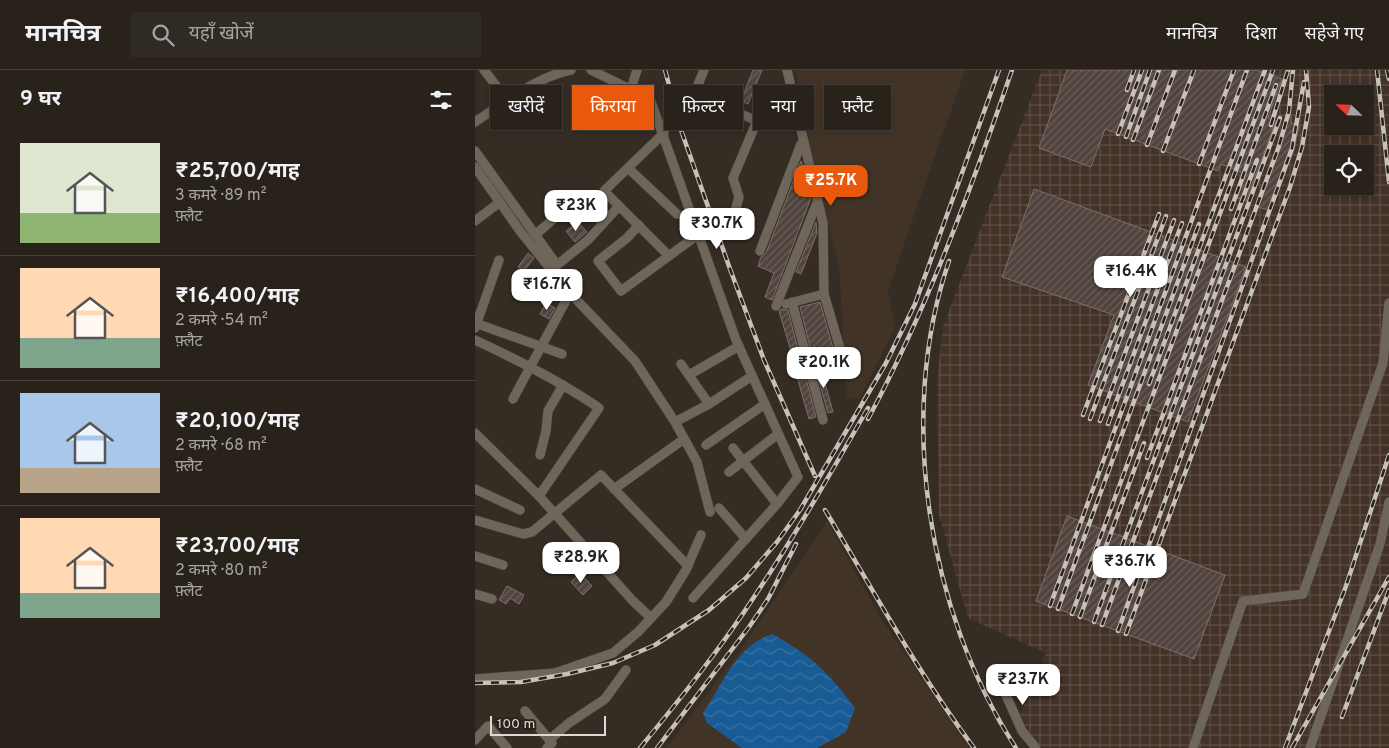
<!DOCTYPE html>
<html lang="hi">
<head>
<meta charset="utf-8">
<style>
	:root { --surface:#28221b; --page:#302a24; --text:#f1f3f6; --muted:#a5a4a3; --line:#443f3a; --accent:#ea580c }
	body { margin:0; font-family:Overpass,"Noto Sans Devanagari",sans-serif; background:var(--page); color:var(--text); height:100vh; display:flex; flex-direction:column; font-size:19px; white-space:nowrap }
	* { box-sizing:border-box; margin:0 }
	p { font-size:16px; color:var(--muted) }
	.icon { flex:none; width:28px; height:28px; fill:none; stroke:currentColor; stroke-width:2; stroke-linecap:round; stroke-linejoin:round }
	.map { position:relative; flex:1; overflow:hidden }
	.drawer { display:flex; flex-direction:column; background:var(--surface); width:475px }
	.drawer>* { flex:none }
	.top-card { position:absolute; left:15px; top:15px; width:475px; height:45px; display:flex; gap:10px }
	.needle { width:32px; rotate:293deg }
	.fabs { position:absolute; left:849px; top:15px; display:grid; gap:10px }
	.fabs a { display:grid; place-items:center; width:50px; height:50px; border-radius:0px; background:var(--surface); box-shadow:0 2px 8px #0003,0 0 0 1px var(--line); font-size:25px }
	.scale { position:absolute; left:15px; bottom:12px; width:116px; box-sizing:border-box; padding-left:5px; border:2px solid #dfd9d3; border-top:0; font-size:14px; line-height:18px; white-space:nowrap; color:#dfd9d3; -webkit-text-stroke:4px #2b231a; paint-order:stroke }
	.price { position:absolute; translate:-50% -42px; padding:0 11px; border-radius:10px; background:#fff; color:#222; font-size:16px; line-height:32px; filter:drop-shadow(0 1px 2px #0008) }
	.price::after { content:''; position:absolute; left:50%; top:30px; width:15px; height:11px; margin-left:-8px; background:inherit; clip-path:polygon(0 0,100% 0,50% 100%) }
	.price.current { background:var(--accent); color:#fff }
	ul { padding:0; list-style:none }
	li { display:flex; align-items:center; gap:15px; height:125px; padding:0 20px }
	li+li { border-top:1px solid var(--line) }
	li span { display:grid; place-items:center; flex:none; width:140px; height:100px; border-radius:0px; color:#555 }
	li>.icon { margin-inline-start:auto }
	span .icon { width:60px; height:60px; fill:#fffc; stroke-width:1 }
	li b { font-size:21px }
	h2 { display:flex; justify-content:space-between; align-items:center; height:60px; padding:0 20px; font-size:21px }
	.tag { padding:0 18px; border-radius:0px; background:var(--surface); box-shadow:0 2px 8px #0003,0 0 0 1px var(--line); font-size:18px; line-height:45px }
	.tag.current { background:var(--accent); color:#fff }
	header { display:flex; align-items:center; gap:30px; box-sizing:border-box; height:70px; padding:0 25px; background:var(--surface); border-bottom:1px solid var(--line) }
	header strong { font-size:24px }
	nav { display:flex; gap:28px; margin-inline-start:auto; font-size:18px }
	.search { width:350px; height:45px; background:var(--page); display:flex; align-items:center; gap:12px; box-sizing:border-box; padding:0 18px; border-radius:0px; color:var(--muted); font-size:19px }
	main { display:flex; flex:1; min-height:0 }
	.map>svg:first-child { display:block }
	.built { fill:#413427 }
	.industrial { fill:url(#industrial-grid); fill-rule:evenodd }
	.water { fill:url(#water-waves) }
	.building { fill:url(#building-hatch); stroke:#7d6f69 }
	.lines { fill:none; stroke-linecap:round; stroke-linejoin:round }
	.minor-casing { stroke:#4f4840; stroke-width:10 }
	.minor { stroke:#6f665b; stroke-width:9 }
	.rail-casing { stroke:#c7c1ba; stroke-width:4.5 }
	.rail { stroke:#2b231a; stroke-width:2.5; stroke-dasharray:8; stroke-linecap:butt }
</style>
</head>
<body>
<header>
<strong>मानचित्र</strong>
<div class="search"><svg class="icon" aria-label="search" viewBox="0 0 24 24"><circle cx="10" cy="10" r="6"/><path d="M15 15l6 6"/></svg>यहाँ खोजें</div>
<nav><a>मानचित्र</a><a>दिशा</a><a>सहेजे गए</a></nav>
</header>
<main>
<section class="drawer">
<h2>9 घर<svg class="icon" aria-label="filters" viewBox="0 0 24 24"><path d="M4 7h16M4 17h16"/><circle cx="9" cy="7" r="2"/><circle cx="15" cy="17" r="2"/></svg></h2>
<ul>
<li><span style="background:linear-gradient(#dfe7d0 70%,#8fb573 0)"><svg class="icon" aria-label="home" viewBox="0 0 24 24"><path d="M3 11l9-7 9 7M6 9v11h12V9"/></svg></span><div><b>₹25,700/माह</b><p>3 कमरे · 89 m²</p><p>फ़्लैट</p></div></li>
<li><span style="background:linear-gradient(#ffd9b3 70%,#7fa58c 0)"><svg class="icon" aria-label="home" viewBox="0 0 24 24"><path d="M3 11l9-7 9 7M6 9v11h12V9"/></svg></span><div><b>₹16,400/माह</b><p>2 कमरे · 54 m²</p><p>फ़्लैट</p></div></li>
<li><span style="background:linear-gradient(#a9c7e8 75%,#b9a48a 0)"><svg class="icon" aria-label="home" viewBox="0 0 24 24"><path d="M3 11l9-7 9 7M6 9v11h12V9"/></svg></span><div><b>₹20,100/माह</b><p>2 कमरे · 68 m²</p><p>फ़्लैट</p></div></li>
<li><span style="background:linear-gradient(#ffd9b3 75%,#7fa58c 0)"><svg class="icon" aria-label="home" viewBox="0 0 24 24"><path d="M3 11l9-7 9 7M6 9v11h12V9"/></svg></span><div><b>₹23,700/माह</b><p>2 कमरे · 80 m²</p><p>फ़्लैट</p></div></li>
</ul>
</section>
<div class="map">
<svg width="914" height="678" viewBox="0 0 914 678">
	<defs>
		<pattern id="industrial-grid" width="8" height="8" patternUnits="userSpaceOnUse" patternTransform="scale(1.25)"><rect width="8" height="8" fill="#433228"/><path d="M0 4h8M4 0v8" fill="none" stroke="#5e4f46"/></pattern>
		<pattern id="water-waves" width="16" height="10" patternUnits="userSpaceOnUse" patternTransform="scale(1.25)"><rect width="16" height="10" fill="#195b95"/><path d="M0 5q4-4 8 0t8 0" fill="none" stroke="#3a72a3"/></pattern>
		<pattern id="building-hatch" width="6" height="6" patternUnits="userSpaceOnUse" patternTransform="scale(1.25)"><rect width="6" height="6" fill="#51443e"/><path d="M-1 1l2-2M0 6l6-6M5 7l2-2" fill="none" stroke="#6a5e59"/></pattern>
	</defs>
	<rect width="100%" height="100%" fill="#352d24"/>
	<g class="built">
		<polygon points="321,0 490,0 413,220 420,257 384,330 372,327 364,196 328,55"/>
		<polygon points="352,451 404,545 494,678 191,678 266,579"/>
	</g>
	<path class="industrial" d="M 567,0 L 912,0 L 914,11 L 914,678 L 567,678 L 543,650 L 571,583 L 493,548 L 464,445 L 462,312 L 468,256 ZM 858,24 L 890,24 L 890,56 L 858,56 ZM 858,84 L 890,84 L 890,116 L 858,116 Z"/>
	<path class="water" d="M 297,564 C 336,585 354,603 380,638 L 371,662 L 342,678 L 267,678 L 232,653 L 228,643 C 249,613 260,577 297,564 Z"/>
	<g class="building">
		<polygon points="278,0 287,0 273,34 266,31"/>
		<polygon points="592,0 781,0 807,9 793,48 801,51 771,131 762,128 771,104 746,94 743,101 630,59 616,97 564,78"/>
		<polygon points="813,43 816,44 816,53 824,56 819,80 796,141 783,137 805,78"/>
		<polygon points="326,91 328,96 321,117 334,122 336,128 297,230 290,227 299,203 283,196 286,187 291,183"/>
		<polygon points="559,119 771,197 713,352 613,315 639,245 527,207"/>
		<polygon points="103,152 112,162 100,172 91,161"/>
		<polygon points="341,152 342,163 326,204 321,202"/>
		<polygon points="53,183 59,188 49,201 43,197"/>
		<polygon points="345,232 358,278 337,285 325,237"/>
		<polygon points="71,233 80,238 74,249 65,244"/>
		<polygon points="307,239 313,240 325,288 319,291 304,241"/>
		<polygon points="345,295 358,342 353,343 340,297"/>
		<polygon points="329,301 341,347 334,349 321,303"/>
		<polygon points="592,446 750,505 719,589 561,531"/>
		<polygon points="105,503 117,516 108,525 96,512"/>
		<polygon points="32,516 49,525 44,534 35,528 31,534 24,530"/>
	</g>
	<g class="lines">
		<g class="minor-casing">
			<g id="minor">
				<polyline points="9,0 33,31"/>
				<polyline points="116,0 175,29 261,270 323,407 302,434 218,528"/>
				<polyline points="229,0 222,17 223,25 282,51 258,108 264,127 257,152"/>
				<polyline points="312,0 348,153 349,224 366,282 316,298"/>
				<polyline points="156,19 162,0"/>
				<path d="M 0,52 C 29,33 61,7 96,0"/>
				<polyline points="189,63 129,121 194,186"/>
				<polyline points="0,81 82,195 113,170 144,136"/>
				<polyline points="0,97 45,161 95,223 38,329"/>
				<polyline points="153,98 202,144"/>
				<polyline points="0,151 25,132"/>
				<polyline points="164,155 152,168 123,191 146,221 224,164"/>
				<polyline points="60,165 90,139"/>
				<polyline points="285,181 326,74 329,73"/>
				<polyline points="95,223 160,291 200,352 222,392 235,442"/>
				<polyline points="317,232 348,350"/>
				<polyline points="311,234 349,224"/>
				<polyline points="301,236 341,135 343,134"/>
				<polyline points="0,253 87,284"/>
				<polyline points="0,258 24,190"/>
				<path d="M 0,270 C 43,290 85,311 124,338 L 64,426"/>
				<polyline points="206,294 234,334 277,306"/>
				<polyline points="214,305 264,276"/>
				<polyline points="200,352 234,334"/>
				<polyline points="0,363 64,426 157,530 176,548"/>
				<polyline points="231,375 290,334"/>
				<polyline points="258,378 302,434"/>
				<polyline points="65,385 71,361 73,341 88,315"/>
				<polyline points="254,402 303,364"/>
				<polyline points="0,419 45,440"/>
				<polyline points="139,419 209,369"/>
				<polyline points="244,438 271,469"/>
				<polyline points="0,450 48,464 57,462 126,405 213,496"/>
				<polyline points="0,486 28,495"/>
				<polyline points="0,524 17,529"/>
				<polyline points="521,603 547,661 561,678"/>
				<polyline points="0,609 80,603 138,583 163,562 191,532 211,500 226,465"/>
				<polyline points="50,641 77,673 72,678"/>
				<polyline points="0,670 13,656 32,678"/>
				<polyline points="74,670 94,653 130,629 151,600"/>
				<polyline points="718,678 768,531 828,524 908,293 914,233"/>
				<polyline points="835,678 905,474 914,432"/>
			</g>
		</g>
		<use href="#minor" class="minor"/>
		<g class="rail-casing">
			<g id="rail">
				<polyline points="190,0 206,60 255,199 289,290 340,406"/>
				<polyline points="902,0 914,112"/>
				<polyline points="912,0 914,9"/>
				<polyline points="652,20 659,0"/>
				<polyline points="796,55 813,0"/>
				<polyline points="643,64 667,0"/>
				<polyline points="651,67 675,0"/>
				<polyline points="658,70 684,0"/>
				<polyline points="672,75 700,0"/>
				<polyline points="688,81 719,0"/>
				<polyline points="724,94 759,0"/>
				<polyline points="756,139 801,15"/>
				<path d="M 474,191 C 421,346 453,543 541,678"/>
				<polyline points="674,314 790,0"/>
				<polyline points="608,345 684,144"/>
				<path d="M 393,349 C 453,237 496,119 537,0"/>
				<polyline points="615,349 691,146"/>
				<polyline points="625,351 699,150"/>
				<polyline points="633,354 707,153"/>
				<polyline points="672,388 782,90"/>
				<path d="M 350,440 C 398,520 443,603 499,678"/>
				<polyline points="575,536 772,0"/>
				<polyline points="583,539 724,154"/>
				<polyline points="597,544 798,0"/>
				<polyline points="605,547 669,373"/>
				<polyline points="619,552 805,48"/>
				<polyline points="627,555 804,76 814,41 818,0"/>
				<polyline points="643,561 817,78 829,12"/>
				<polyline points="651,564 815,117 827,77 834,37 831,0"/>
				<polyline points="0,613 46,612 92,604 138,593 180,575 234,540 271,508 302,472 325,440 411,293 440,234 524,0"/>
				<polyline points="867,647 914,520"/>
				<path d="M 165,678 C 206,628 246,578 281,524 C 321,464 357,401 393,338"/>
				<polyline points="182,678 274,557 293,529 321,474"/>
				<polyline points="810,678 871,516 914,385"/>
				<polyline points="817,678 914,507"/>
			</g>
		</g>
		<use href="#rail" class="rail"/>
	</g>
</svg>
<div class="fabs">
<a><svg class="needle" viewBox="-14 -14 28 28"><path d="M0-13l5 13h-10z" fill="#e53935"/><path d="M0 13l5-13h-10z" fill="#a5a4a3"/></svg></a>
<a><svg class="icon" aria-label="locate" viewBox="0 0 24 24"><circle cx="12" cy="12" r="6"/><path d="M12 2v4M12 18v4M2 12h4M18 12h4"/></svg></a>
</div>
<div class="scale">100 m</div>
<b class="price current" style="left:356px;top:137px">₹25.7K</b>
<b class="price" style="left:101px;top:162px">₹23K</b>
<b class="price" style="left:242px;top:180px">₹30.7K</b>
<b class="price" style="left:656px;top:228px">₹16.4K</b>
<b class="price" style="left:72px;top:241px">₹16.7K</b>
<b class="price" style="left:349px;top:319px">₹20.1K</b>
<b class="price" style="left:106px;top:514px">₹28.9K</b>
<b class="price" style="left:655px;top:518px">₹36.7K</b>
<b class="price" style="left:548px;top:636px">₹23.7K</b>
<div class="top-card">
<a class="tag">खरीदें</a>
<a class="tag current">किराया</a>
<a class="tag">फ़िल्टर</a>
<a class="tag">नया</a>
<a class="tag">फ़्लैट</a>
</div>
</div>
</main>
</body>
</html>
